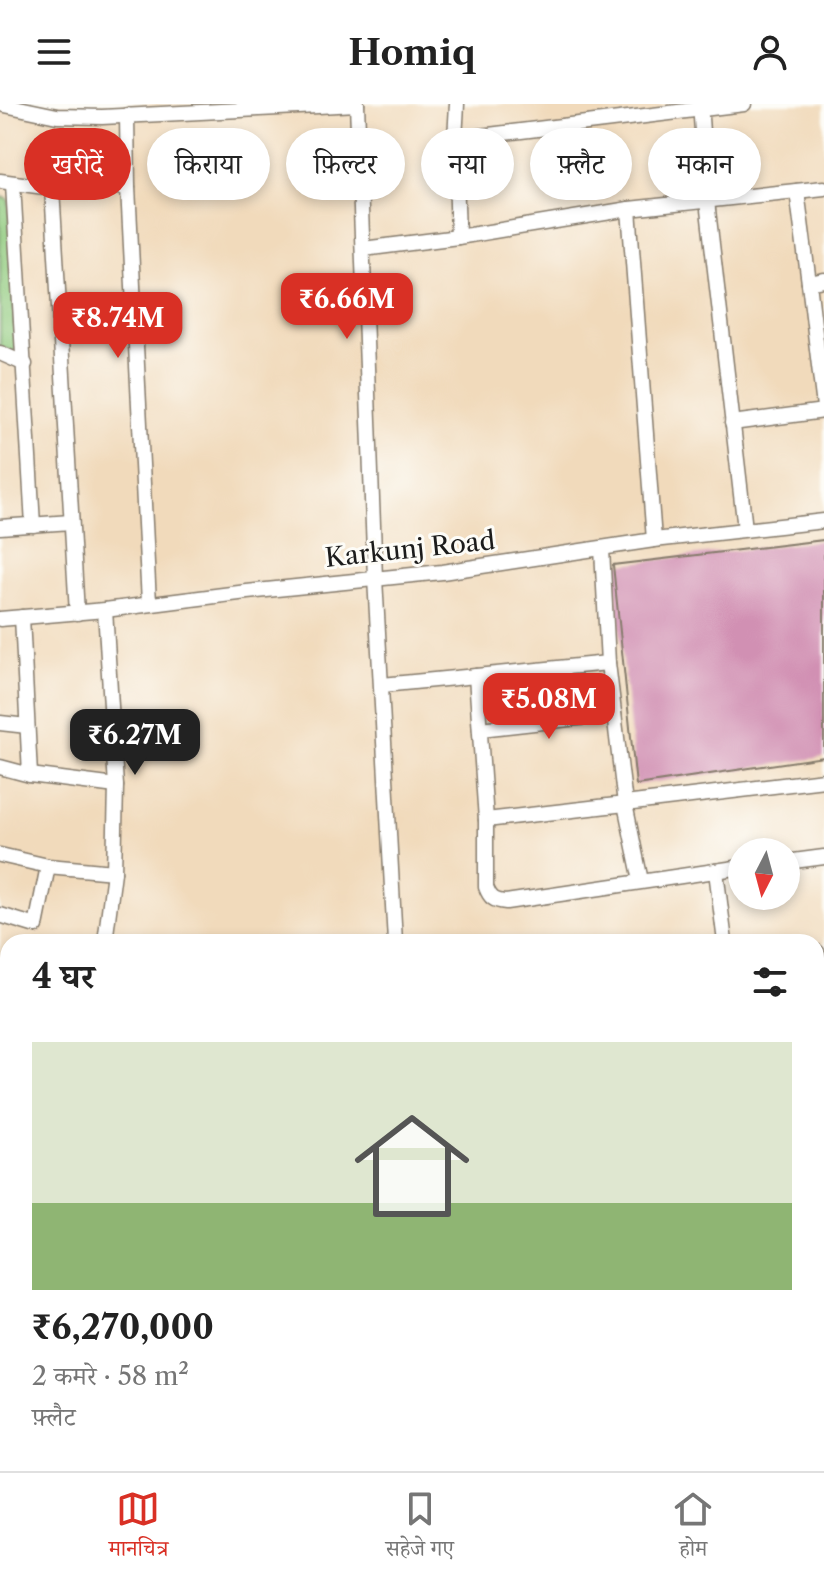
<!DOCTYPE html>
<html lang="hi">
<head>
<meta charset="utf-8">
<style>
	:root { --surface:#fff; --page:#f2f2f2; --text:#222; --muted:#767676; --line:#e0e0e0; --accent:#d93025 }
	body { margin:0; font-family:"Libre Caslon Text","Noto Serif Devanagari",serif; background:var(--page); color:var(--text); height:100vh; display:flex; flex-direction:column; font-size:30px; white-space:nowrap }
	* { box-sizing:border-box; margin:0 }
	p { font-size:26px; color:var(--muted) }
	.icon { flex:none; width:44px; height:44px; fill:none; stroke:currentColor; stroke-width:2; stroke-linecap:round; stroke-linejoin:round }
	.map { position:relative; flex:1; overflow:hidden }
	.panel { position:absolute; left:0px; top:830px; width:824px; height:538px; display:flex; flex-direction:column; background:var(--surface); border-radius:24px 24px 0 0; box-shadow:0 4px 12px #0003 }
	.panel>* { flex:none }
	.top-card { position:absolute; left:24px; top:24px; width:776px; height:72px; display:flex; gap:16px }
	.needle { width:52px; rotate:186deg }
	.controls { position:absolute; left:728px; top:734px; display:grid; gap:16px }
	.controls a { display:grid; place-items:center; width:72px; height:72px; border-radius:50%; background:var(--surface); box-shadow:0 4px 12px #0003; font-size:40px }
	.price { position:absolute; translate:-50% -68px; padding:0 18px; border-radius:16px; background:var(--accent); color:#fff; font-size:26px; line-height:52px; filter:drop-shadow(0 2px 4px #0008) }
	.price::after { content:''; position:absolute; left:50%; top:48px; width:24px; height:18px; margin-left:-12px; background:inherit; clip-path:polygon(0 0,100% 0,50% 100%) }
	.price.current { background:#222; color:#fff }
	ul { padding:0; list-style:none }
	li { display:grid; align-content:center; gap:16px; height:424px; padding:0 32px }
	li+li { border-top:2px solid var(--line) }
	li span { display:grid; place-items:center; height:248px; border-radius:0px; color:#555 }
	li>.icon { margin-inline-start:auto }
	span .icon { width:144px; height:144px; fill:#fffc; stroke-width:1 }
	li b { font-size:34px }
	h2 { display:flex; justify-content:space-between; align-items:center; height:96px; padding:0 32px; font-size:34px }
	.chip { padding:0 28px; border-radius:36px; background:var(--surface); box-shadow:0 4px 12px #0003; font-size:28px; line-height:72px }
	.chip.current { background:var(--accent); color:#fff }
	header { display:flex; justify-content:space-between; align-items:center; height:104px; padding:0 32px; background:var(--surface); font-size:36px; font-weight:700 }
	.menu { display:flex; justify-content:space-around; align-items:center; height:112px; border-top:2px solid var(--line); background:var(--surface); font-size:22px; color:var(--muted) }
	.menu a { display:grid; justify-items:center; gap:4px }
	.menu .current { color:var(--accent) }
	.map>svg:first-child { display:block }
	.green { fill:#90ca7e; stroke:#56734d; stroke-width:2 }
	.building { fill:#d190b3 }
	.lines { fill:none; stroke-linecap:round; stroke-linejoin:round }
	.minor-casing { stroke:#867b6c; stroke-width:17 }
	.minor { stroke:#fff; stroke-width:14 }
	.labels { text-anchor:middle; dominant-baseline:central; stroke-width:6; stroke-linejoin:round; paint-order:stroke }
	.street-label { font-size:26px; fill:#1c1c1c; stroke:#fdfcf7 }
</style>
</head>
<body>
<header><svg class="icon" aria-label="menu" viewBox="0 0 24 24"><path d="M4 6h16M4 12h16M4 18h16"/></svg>Homiq<svg class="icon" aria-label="person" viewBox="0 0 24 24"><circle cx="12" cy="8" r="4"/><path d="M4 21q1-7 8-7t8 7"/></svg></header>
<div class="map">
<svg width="824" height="1367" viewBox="0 0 824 1367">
	<rect width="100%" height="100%" fill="#fdfcf7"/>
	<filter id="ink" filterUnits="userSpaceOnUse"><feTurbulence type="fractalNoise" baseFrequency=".0125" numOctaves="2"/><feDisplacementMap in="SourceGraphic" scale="16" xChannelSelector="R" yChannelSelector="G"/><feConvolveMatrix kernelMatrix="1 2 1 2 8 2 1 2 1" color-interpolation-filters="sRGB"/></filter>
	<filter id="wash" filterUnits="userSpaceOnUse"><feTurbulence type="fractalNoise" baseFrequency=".006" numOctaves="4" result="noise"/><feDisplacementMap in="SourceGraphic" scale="32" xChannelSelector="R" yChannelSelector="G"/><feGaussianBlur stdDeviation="1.8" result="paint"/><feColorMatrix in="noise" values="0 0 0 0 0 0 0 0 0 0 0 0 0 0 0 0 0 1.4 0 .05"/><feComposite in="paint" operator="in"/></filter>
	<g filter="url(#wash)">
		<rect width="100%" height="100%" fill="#f1dabb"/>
		<polygon class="green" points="0,92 9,96 16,249 0,243"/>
		<g id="blocks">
			<polygon class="building" points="824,436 824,653 636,681 613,461"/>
		</g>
	</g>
	<g filter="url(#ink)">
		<use href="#blocks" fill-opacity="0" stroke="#867b6c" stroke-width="2"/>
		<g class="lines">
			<g class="minor-casing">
				<g id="minor">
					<polyline points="0,0 57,12 102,13 357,0"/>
					<polyline points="357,0 375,474 395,838"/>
					<polyline points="700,0 707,97 745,425"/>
					<polyline points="127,11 128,83 149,499"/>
					<polyline points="455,35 457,0"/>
					<polyline points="0,77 52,84 128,83"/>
					<polyline points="13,80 33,421"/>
					<polyline points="52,84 77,509"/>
					<polyline points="797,87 809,179"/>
					<polyline points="629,105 654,436"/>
					<polyline points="458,133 455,35 744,0"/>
					<polyline points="363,145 458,133 629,105 824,84"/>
					<polyline points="824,176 809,179 824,303"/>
					<polyline points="0,249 25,260"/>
					<polyline points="732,319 824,307"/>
					<polyline points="0,423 71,418"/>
					<polyline points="602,445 608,559 625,700 824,676"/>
					<polyline points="22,513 30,671"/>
					<polyline points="0,515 105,506 247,488 442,468 654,436 824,417"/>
					<path d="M 608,559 L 476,572 L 486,716 L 486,783 C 490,794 494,797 506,798 L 742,763"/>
					<polyline points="382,581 476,572"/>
					<polyline points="0,619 27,622"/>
					<polyline points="480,625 614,610"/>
					<polyline points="0,663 30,671 116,682"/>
					<polyline points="486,716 625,700 641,777"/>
					<polyline points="0,751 48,762 114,768"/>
					<polyline points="786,758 824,753"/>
					<polyline points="716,767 725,838"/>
					<polyline points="0,811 36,822 48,762"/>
					<polyline points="105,838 114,768 116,682 105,506"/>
					<polyline points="817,848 824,897"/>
					<polyline points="0,894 8,897"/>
					<polyline points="816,933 824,932"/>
					<polyline points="0,942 8,945"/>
					<polyline points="0,1005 8,976"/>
					<polyline points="816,1035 824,1034"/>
					<polyline points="816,1103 824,1101"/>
					<polyline points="0,1104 8,1107"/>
					<polyline points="816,1174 824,1174"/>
					<polyline points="0,1193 8,1195"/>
					<polyline points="0,1245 8,1208"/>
					<polyline points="816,1265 824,1267"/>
					<polyline points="0,1284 8,1287"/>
					<polyline points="816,1351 824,1354"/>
					<polyline points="269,1360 298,1367"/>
					<polyline points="606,1360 631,1367"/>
					<polyline points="95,1367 97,1360"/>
					<polyline points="176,1367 178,1360"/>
					<polyline points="538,1367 540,1360"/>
				</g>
			</g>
			<use href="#minor" class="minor"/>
		</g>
	</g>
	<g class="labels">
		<g class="street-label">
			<text transform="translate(410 445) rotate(-6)">Karkunj Road</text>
		</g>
	</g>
</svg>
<div class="controls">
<a><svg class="needle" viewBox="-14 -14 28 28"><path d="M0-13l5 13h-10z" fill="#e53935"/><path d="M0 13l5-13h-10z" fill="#767676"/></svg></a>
</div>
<b class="price" style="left:347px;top:237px">₹6.66M</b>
<b class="price" style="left:118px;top:256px">₹8.74M</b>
<b class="price" style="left:549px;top:637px">₹5.08M</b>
<b class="price current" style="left:135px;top:673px">₹6.27M</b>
<div class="top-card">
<a class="chip current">खरीदें</a>
<a class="chip">किराया</a>
<a class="chip">फ़िल्टर</a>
<a class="chip">नया</a>
<a class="chip">फ़्लैट</a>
<a class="chip">मकान</a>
</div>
<section class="panel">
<h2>4 घर<svg class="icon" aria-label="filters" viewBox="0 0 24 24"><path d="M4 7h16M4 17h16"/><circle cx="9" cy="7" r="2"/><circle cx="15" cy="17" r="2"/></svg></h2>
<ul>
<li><span style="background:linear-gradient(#dfe7d0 65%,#8fb573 0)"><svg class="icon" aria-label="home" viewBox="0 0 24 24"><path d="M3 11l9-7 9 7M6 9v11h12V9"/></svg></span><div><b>₹6,270,000</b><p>2 कमरे · 58 m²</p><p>फ़्लैट</p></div></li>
</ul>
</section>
</div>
<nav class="menu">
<a class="current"><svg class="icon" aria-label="map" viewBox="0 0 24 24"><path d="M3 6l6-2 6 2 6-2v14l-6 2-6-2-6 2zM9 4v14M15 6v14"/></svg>मानचित्र</a>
<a><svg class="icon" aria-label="saved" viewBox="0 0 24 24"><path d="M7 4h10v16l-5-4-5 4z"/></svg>सहेजे गए</a>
<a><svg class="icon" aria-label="home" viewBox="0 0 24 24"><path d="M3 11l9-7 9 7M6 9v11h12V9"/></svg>होम</a>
</nav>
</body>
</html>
